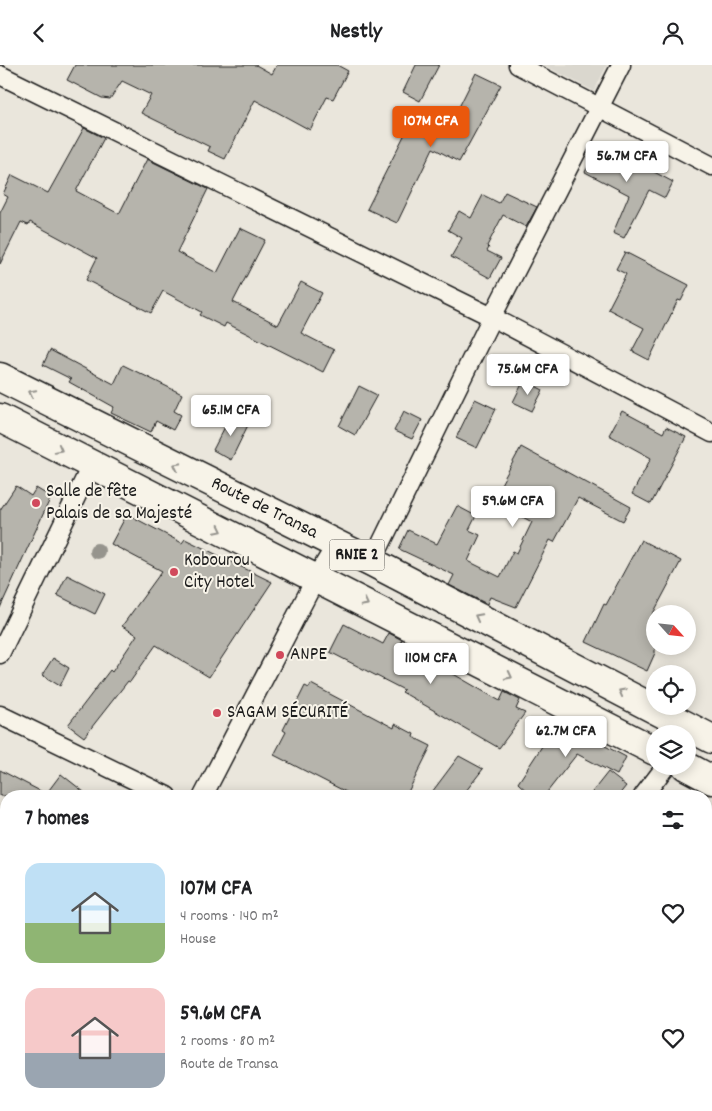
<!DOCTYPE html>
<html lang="en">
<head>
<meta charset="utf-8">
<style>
	:root { --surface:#fff; --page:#f2f2f2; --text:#202124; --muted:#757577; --accent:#ea580c }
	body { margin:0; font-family:Dekko,sans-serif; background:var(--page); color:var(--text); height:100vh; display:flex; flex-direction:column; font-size:19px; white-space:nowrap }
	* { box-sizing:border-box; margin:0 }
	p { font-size:16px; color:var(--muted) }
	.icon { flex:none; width:28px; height:28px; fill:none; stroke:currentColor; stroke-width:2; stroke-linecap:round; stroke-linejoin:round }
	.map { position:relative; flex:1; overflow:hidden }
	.details { position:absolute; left:0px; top:725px; width:712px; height:321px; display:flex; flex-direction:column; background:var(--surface); border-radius:20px 20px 0 0; box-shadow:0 2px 12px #0003 }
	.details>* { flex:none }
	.needle { width:32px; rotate:117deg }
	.controls { position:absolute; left:646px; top:540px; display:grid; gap:10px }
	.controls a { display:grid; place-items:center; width:50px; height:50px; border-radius:50%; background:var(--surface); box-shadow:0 2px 12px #0003; font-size:25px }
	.price { position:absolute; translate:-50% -42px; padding:0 11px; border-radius:5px; background:#fff; color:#222; font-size:16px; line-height:32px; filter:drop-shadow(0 1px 2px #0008) }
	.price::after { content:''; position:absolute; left:50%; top:30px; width:15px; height:11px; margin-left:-8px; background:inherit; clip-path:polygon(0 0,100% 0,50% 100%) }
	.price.on { background:var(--accent); color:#fff }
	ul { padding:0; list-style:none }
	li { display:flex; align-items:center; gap:15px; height:125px; padding:0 25px }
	li span { display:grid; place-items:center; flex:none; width:140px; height:100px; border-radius:15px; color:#555 }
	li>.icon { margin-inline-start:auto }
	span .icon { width:60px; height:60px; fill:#fffc; stroke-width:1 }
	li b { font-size:21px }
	h2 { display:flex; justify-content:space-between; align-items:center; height:60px; padding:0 25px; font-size:21px }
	header { display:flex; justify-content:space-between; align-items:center; height:65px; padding:0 25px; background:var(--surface); font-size:22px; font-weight:700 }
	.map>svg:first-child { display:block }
	.built { fill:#dad7ce }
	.building { fill:#b6b4ac; stroke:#1c1c1c }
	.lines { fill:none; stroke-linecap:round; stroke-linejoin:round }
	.minor-casing { stroke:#1c1c1c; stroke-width:21 }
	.primary-casing { stroke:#1c1c1c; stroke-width:31 }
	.minor { stroke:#f7f3e8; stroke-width:18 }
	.primary { stroke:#f7f3e8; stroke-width:28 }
	.tree { fill:#96948d }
	.oneway { stroke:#94928c }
	.poi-dot { fill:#d1495b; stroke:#f7f3e8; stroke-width:2 }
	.labels { text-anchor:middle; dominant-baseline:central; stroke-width:4; stroke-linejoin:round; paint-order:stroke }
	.shield { fill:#f7f3e8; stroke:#5e5c59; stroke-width:1 }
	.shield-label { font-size:18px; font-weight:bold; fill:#1c1c1c }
	.poi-label { font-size:19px; fill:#1c1c1c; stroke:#f7f3e8; text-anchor:start }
	.street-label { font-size:19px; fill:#1c1c1c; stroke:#f7f3e8 }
</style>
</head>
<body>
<header><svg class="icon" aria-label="back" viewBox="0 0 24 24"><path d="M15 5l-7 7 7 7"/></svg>Nestly<svg class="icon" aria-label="person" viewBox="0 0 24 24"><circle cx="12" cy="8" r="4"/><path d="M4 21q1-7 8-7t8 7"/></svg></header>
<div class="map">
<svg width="712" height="1046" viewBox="0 0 712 1046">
	<rect width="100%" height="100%" fill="#eae6dc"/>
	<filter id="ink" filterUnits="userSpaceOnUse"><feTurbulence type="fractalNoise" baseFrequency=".02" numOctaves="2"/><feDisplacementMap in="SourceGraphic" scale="10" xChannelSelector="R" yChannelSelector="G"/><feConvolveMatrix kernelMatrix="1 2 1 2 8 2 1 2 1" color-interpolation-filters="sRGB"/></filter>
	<g filter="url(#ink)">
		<polygon class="built" points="544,0 607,0 594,26"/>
		<g class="building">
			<polygon points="75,0 256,0 272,9 277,0 337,0 348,6 333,34 327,32 310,65 255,35 225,94 208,86 210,82 141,48 151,30 122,16 110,34 102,33 67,15"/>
			<polygon points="416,0 439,0 420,36 403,27"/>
			<polygon points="476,8 501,20 459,97 433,83 397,158 367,144 415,49 447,66"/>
			<polygon points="84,63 104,73 76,126 119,149 147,94 208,124 177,187 217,208 240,163 265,175 233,237 278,260 301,217 322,228 301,268 334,285 323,307 226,258 224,262 200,250 202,247 163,226 151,248 86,215 97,193 30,157 28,160 21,157 0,199 0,148 8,132 3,129 12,110 48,128"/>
			<polygon points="598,81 612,88 613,85 673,117 665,133 649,125 624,173 613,168 629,130 585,107"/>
			<polygon points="505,127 537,142 526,162 503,150 487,181 489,183 487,186 501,193 490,213 451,192 462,173 448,165 459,146 471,153 483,130 499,138"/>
			<polygon points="625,187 689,220 681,236 678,235 649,295 632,286 644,263 608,244 626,209 616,204"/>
			<polygon points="50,285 114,319 123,300 182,329 174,346 181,350 173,365 156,356 151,367 111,348 114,342 69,317 71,314 43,300"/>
			<polygon points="524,315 543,325 532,346 513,337"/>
			<polygon points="359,321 377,330 355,370 339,361"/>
			<polygon points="475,334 496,344 477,383 456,373"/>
			<polygon points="404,346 422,355 412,374 394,366"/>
			<polygon points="622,346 663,368 666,362 686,372 651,439 632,429 651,393 609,370"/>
			<polygon points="231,350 249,358 231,395 213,385"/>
			<polygon points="521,382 631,442 623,456 578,433 554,477 550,475 516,542 490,532 487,539 449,520 454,510 399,484 408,465 437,479 457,441 476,451 469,465 480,470 468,496 500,512 513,486 517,488 532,457 492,436"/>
			<polygon points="16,421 31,431 36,423 51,432 0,543 0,445"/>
			<polygon points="127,449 182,478 185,474 272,517 209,612 156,580 130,617 128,616 84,672 68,660 110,605 112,607 137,570 122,561 162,506 111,479"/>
			<polygon points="641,475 681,496 647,560 655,564 655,588 647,606 586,577 604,539 606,540"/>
			<polygon points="67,510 105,529 95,549 57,530"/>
			<polygon points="344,559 383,579 389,568 402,575 400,578 500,636 504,627 520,635 516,644 525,648 499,683 402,627 404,625 330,587"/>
			<polygon points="53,593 69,603 60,621 42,610"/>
			<polygon points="311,619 394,663 395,659 414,669 413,672 431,681 406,731 354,731 274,690 286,667 283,665 305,621 309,623"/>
			<polygon points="556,655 626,692 617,710 577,689 544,731 532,731 518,718 550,669"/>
			<polygon points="459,691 483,704 462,731 429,731"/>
			<polygon points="0,705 46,729 61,709 89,731 0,731"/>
			<polygon points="608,707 626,721 618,731 589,731"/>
		</g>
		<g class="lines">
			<g class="minor-casing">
				<g id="minor">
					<polyline points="518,0 712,101"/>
					<polyline points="0,10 492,252 712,368"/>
					<polyline points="372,497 492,252 621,0"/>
					<polyline points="0,589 91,401"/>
					<polyline points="0,650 167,731"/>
					<polyline points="203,731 316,513 336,480"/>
					<polyline points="643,731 666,701"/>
					<polyline points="706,1010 712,1013"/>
					<polyline points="11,1040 23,1046"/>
					<polyline points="48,1046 51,1040"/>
					<polyline points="405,1046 410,1040"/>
				</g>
			</g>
			<g class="primary-casing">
				<g id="primary">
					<path id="s1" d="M 0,312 L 372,497 L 712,674"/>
					<polyline points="0,353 655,686"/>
					<polyline points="686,701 712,715"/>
				</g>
			</g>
			<use href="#minor" class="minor"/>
			<use href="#primary" class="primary"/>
		</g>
		<circle class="tree" cx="97" cy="486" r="8"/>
		<defs><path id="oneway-chevron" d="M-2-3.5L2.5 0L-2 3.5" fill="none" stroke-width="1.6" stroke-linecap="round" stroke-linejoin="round" transform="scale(1.25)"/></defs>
		<g class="oneway">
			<use href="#oneway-chevron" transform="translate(32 328) rotate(-153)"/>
			<use href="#oneway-chevron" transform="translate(59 384) rotate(28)"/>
			<use href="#oneway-chevron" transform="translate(177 401) rotate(-153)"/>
			<use href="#oneway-chevron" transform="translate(219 465) rotate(26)"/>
			<use href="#oneway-chevron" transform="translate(365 538) rotate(27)"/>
			<use href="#oneway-chevron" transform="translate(478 552) rotate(-152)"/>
			<use href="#oneway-chevron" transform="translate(509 611) rotate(27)"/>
			<use href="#oneway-chevron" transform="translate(622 627) rotate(-152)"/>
		</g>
	</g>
	<g class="poi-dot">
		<circle cx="36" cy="438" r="5"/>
		<circle cx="174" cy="507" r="5"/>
		<circle cx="280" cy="590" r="5"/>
		<circle cx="217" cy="648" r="5"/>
	</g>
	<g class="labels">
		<rect class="shield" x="329.5" y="474.5" width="55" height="31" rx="4"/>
		<g class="shield-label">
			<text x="357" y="490">RNIE 2</text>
		</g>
		<g class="poi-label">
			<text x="46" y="427">Salle de fête<tspan x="46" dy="22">Palais de sa Majesté</tspan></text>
			<text x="184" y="496">Kobourou<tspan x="184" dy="22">City Hotel</tspan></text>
			<text x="290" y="590">ANPE</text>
			<text x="227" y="648">SAGAM SÉCURITÉ</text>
		</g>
		<g class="street-label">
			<text stroke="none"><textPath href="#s1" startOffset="295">Route de Transa</textPath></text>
		</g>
	</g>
</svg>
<div class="controls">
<a><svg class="needle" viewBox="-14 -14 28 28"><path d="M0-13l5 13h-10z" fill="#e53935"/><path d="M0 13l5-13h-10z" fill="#757577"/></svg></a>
<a><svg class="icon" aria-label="locate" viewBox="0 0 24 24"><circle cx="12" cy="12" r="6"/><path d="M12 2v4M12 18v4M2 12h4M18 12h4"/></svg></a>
<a><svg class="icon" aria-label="layers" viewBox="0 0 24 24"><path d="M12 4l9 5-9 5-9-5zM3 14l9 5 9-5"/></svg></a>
</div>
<b class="price on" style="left:431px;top:83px">107M CFA</b>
<b class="price" style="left:627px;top:118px">56.7M CFA</b>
<b class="price" style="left:528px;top:331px">75.6M CFA</b>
<b class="price" style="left:231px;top:372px">65.1M CFA</b>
<b class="price" style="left:513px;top:463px">59.6M CFA</b>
<b class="price" style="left:431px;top:620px">110M CFA</b>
<b class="price" style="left:566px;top:693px">62.7M CFA</b>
<section class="details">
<h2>7 homes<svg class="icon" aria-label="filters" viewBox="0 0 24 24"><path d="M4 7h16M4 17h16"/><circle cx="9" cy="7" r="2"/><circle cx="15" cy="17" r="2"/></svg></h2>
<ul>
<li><span style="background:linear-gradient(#bfe0f5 60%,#8fb573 0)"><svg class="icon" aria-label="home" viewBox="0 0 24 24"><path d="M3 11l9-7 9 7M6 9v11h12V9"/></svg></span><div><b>107M CFA</b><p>4 rooms · 140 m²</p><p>House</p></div><svg class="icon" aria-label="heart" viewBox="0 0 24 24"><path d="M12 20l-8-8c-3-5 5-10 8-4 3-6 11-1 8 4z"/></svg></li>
<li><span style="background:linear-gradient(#f6c9c9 65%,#9aa5b1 0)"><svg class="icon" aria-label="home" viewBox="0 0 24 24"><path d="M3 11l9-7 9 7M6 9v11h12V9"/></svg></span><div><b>59.6M CFA</b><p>2 rooms · 80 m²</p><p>Route de Transa</p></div><svg class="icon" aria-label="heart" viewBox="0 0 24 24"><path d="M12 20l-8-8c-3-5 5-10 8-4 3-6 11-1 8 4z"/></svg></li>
</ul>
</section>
</div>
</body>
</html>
